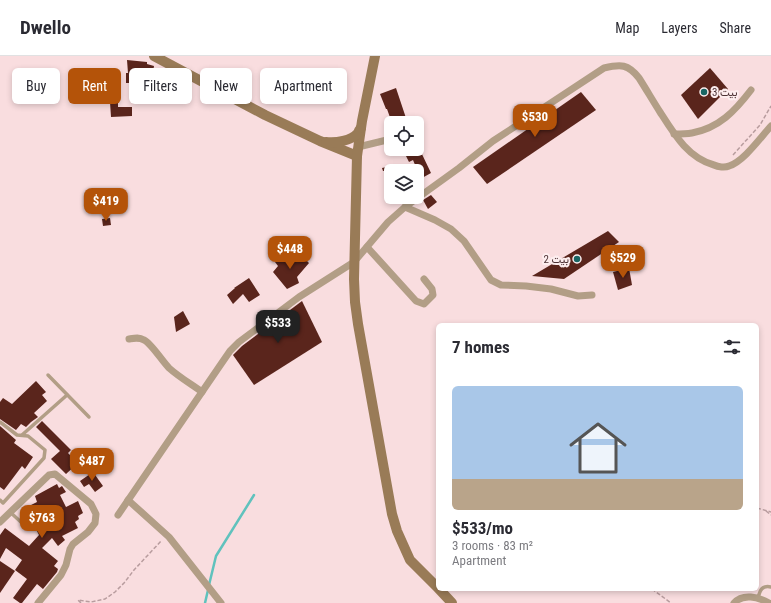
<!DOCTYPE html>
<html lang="en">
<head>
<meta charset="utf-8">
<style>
	:root { --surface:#fff; --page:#f2f2f3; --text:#2b2b33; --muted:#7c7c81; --line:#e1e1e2; --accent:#b45309 }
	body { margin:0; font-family:"Roboto Condensed",Vazirmatn,sans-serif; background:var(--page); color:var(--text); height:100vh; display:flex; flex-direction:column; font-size:15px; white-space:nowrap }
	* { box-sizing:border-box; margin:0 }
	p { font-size:13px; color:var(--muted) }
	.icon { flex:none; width:22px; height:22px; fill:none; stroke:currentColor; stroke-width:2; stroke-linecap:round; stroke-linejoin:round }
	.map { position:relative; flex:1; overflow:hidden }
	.drawer { position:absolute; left:436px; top:267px; width:323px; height:268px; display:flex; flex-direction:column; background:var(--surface); border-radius:6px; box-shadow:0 2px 6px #0003 }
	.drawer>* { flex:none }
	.guide { position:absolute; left:12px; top:12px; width:364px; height:36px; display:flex; gap:8px }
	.controls { position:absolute; left:384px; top:60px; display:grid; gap:8px }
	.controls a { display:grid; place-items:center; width:40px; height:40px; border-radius:6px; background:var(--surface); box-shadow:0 2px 6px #0003; font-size:20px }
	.price { position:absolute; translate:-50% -34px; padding:0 9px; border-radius:8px; background:var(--accent); color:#fff; font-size:13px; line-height:26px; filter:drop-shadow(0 1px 2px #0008) }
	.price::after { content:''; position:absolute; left:50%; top:24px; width:12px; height:9px; margin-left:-6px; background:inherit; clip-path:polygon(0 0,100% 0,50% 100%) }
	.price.selected { background:#222; color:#fff }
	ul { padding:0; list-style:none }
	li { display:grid; align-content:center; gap:8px; height:212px; padding:0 16px }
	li+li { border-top:1px solid var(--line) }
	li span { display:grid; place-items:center; height:124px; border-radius:6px; color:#555 }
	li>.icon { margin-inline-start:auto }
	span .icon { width:72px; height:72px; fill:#fffc; stroke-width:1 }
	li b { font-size:17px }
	h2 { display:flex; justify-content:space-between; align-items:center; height:48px; padding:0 16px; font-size:17px }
	.pill { padding:0 14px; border-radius:6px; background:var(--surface); box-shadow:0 2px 6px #0003; font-size:14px; line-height:36px }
	.pill.selected { background:var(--accent); color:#fff }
	header { display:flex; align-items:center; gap:24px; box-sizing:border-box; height:56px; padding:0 20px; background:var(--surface); border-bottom:1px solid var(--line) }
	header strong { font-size:19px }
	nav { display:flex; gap:22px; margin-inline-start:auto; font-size:14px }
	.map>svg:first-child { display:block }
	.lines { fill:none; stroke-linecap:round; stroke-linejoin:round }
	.stream { stroke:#60c2bd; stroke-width:2.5 }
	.building { fill:#5a251c }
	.path { stroke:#b89c9e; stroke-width:1.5; stroke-dasharray:4 2; stroke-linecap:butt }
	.lane { stroke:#b29e86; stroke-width:3.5 }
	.street { stroke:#b29e86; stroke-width:7 }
	.secondary { stroke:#997b57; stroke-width:10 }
	.poi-dot { fill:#196664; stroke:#fdeeef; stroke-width:1.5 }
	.labels { text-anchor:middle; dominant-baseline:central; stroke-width:4; stroke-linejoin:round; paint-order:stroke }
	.poi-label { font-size:11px; fill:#4c3134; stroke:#fdeeef; text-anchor:start }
</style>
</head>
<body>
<header>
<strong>Dwello</strong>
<nav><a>Map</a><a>Layers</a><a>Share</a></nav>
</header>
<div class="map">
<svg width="771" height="547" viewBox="0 0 771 547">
	<rect width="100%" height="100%" fill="#f9dddf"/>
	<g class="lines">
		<g class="stream">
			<polyline points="209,529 216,500 254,439"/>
			<polyline points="205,547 208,534"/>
		</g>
	</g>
	<g class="building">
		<polygon points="127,4 147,6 147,8 154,10 152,22 166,22 166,26 173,27 172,36 165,37 165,38 157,38 157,31 136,31 137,27 126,27 126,17 128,17"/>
		<polygon points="710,12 728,33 698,63 681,39"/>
		<polygon points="94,22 95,45 81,46 79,24"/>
		<polygon points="396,32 406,62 396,67 392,67 387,53 386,53 380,38"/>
		<polygon points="108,33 118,33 118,51 132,51 132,60 111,61 110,46 108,46"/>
		<polygon points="581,36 596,54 487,128 473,111"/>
		<polygon points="420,94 431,117 422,122 419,116 418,116 413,104 409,106 406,100"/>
		<polygon points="400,108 403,115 383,115 382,112"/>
		<polygon points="431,139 437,146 428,153 423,144"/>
		<polygon points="110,162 111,169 103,170 102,163"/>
		<polygon points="608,175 619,186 564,223 532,220"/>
		<polygon points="298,196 309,207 297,221 299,227 287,233 273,216 278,210 275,206 280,201 288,206"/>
		<polygon points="629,212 632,229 618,234 613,216"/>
		<polygon points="249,222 260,239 249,246 243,238 233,248 227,239 235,232 234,232"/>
		<polygon points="302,245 322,286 254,329 233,299 242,290"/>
		<polygon points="183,255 190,268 176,276 174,261"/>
		<polygon points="36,325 46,336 42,339 47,345 34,357 38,361 31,366 26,371 21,368 16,374 0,363 0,346 3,342 12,348"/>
		<polygon points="42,365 71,394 68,397 78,407 66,418 51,403 60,395 36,371"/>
		<polygon points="0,370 16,384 14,387 33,401 25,413 22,410 4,434 0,431"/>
		<polygon points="93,416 103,430 95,436 89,428 84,431 80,425"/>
		<polygon points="57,428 59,432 62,430 66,436 60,439 66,451 78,445 83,457 78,460 79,463 75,466 78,472 62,480 65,484 58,490 52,482 42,492 58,505 54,510 58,513 57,516 43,533 37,528 22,547 20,547 13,542 27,523 15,514 22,504 6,492 0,503 0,479 5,472 29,490 39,479 25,452 37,446 35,440"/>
		<polygon points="0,505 15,515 0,537"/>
	</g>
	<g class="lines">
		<g class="path">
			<polyline points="733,99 760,69 771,50"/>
			<polyline points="757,452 771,456"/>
			<polyline points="766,455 771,459"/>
			<polyline points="652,533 671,547"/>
			<polyline points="81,547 78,544 91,546 105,543 115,536 124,527 134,514 162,484"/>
		</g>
		<g class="lane">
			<polyline points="48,319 89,361"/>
			<polyline points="0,366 17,379 28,380 45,394 44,402 3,447 0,444"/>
			<polyline points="22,379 67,339"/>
			<polyline points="10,456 22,467"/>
			<path d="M 758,542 C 760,534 762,529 771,531"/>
		</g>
		<g class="street">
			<path d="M 674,78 C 680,78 686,78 692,77 C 719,72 735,55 751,34"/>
			<polyline points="358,91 391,83"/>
			<polyline points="405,151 435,164 451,173 464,185 491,224 501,229 526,230 551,233 578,240 592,239"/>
			<polyline points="367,191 416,245 424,248 433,239 432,233 424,223"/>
			<path d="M 129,283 C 135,282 139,281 144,284 C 151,287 162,305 169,312 C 179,321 191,328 202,336"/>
			<polyline points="128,444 169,481 221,547"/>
			<path d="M 118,459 L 219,311 L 230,295 L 239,286 L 299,241 L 354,206 L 388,166 L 405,151 L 459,112 L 493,85 L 604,12 C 621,8 628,8 639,22 C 646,33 653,45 660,56 C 674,78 688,102 714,109 C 718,111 725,112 729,110 C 744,105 760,82 771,70"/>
			<polyline points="0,466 49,419 55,418 91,448 96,458 95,467 88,476 73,488 70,493 66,509 61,519 38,547"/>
			<path d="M 734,547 C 743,537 758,541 769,547"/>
		</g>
		<g class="secondary">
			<polyline points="154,0 265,59 320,85 357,100"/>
			<polyline points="375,0 362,65 357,100 354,223 355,246 358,268 392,458 397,475 410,504 438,532"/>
			<path d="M 326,86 C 336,87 351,85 358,77 C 358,77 360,72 361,72"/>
			<polyline points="439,533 452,547"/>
		</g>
	</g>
	<g class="poi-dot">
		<circle cx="704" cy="36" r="4"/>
		<circle cx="577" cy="203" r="4"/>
	</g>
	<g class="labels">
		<g class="poi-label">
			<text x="712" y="36">بيت 3</text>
			<text x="569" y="203" text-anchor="end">بيت 2</text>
		</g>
	</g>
</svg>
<div class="controls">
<a><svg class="icon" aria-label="locate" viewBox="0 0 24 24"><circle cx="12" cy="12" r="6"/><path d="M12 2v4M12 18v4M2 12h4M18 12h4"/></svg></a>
<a><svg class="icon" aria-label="layers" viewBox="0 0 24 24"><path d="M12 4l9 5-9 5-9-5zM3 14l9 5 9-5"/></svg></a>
</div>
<b class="price" style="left:535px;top:82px">$530</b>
<b class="price" style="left:106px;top:166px">$419</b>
<b class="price" style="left:290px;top:214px">$448</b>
<b class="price" style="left:623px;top:223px">$529</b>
<b class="price selected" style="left:278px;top:288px">$533</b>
<b class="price" style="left:92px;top:426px">$487</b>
<b class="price" style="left:42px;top:483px">$763</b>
<div class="guide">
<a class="pill">Buy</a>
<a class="pill selected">Rent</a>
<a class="pill">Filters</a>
<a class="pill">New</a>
<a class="pill">Apartment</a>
</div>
<section class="drawer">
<h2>7 homes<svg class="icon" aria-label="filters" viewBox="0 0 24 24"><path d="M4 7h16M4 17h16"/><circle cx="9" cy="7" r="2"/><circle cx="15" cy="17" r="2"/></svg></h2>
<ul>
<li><span style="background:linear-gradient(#a9c7e8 75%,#b9a48a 0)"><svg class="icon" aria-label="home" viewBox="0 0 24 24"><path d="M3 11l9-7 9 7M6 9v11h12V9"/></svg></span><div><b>$533/mo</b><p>3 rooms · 83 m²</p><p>Apartment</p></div></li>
</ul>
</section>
</div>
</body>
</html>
